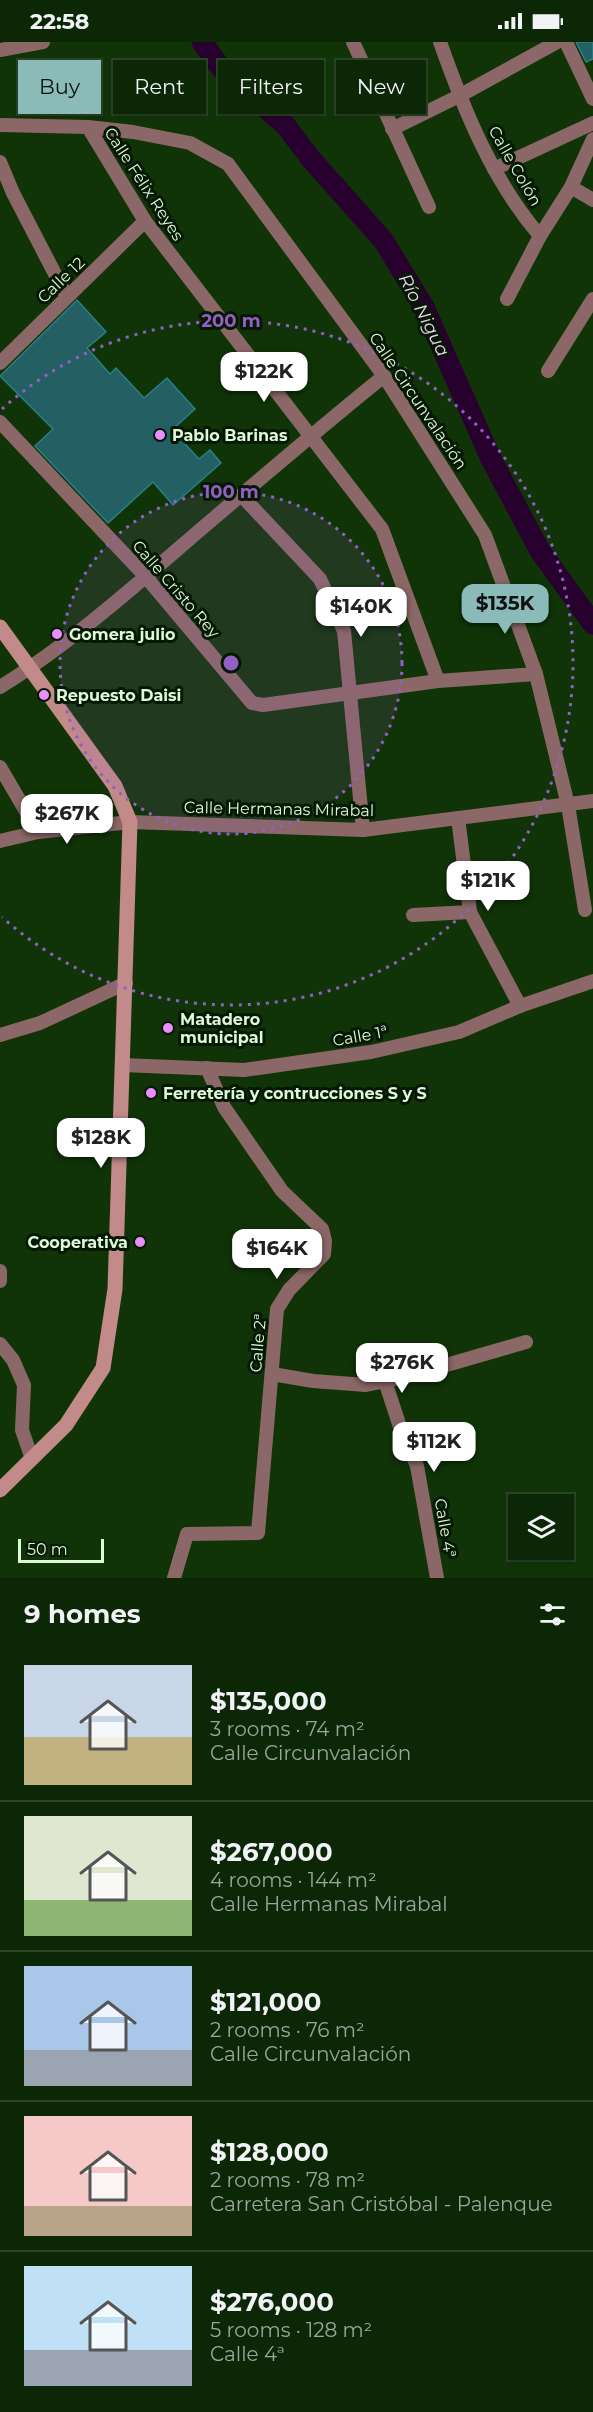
<!DOCTYPE html>
<html lang="en">
<head>
<meta charset="utf-8">
<style>
	:root { --surface:#0c2706; --page:#1a3314; --text:#f1f3f6; --muted:#9aa59b; --line:#2c4428; --accent:#8bbbb9 }
	body { margin:0; font-family:Montserrat,sans-serif; background:var(--page); color:var(--text); height:100vh; display:flex; flex-direction:column; font-size:22px; white-space:nowrap }
	* { box-sizing:border-box; margin:0 }
	p { font-size:20px; color:var(--muted) }
	.icon { flex:none; width:33px; height:33px; fill:none; stroke:currentColor; stroke-width:2; stroke-linecap:round; stroke-linejoin:round }
	.map { position:relative; height:1536px; overflow:hidden }
	.drawer { display:flex; flex-direction:column; background:var(--surface); flex:1 }
	.drawer>* { flex:none }
	.hud { position:absolute; left:18px; top:18px; width:558px; height:54px; display:flex; gap:12px }
	.controls { position:absolute; left:508px; top:1452px; display:grid; gap:12px }
	.controls a { display:grid; place-items:center; width:66px; height:66px; border-radius:0px; background:var(--surface); box-shadow:0 2px 4px #0004,0 0 0 2px var(--line); font-size:30px }
	.scale { position:absolute; left:18px; bottom:15px; width:86px; box-sizing:border-box; padding-left:6px; border:3px solid #def8d8; border-top:0; font-size:16px; line-height:21px; white-space:nowrap; color:#def8d8; -webkit-text-stroke:4px #051803; paint-order:stroke }
	.price { position:absolute; translate:-50% -51px; padding:0 14px; border-radius:12px; background:#fff; color:#222; font-size:20px; line-height:39px; filter:drop-shadow(0 2px 3px #0008) }
	.price::after { content:''; position:absolute; left:50%; top:36px; width:18px; height:14px; margin-left:-9px; background:inherit; clip-path:polygon(0 0,100% 0,50% 100%) }
	.price.selected { background:var(--accent); color:#111 }
	ul { padding:0; list-style:none }
	li { display:flex; align-items:center; gap:18px; height:150px; padding:0 24px }
	li+li { border-top:2px solid var(--line) }
	li span { display:grid; place-items:center; flex:none; width:168px; height:120px; border-radius:0px; color:#555 }
	li>.icon { margin-inline-start:auto }
	span .icon { width:72px; height:72px; fill:#fffc; stroke-width:1 }
	li b { font-size:26px }
	h2 { display:flex; justify-content:space-between; align-items:center; height:72px; padding:0 24px; font-size:26px }
	.chip { padding:0 21px; border-radius:0px; background:var(--surface); box-shadow:0 2px 4px #0004,0 0 0 2px var(--line); font-size:21px; line-height:54px }
	.chip.selected { background:var(--accent); color:#111 }
	.status { display:flex; justify-content:space-between; align-items:center; height:42px; padding:0 30px; background:var(--surface); direction:ltr }
	.status svg { height:16px; fill:currentColor }
	.map>svg:first-child { display:block }
	.lines { fill:none; stroke-linecap:round; stroke-linejoin:round }
	.river { stroke:#27002e; stroke-width:21 }
	.building { fill:#245f63; stroke:#298185; stroke-width:1.5 }
	.street { stroke:#8b6867; stroke-width:14 }
	.secondary { stroke:#c28a89; stroke-width:15 }
	.ring { fill:none; stroke:#945fc5; stroke-width:3; stroke-dasharray:3 6 }
	.poi-dot { fill:#ea8dfd; stroke:#051803; stroke-width:2 }
	.labels { text-anchor:middle; dominant-baseline:central; stroke-width:6; stroke-linejoin:round; paint-order:stroke }
	.street-label { font-size:16px; fill:#def8d8; stroke:#051803 }
	.poi-label { font-size:16px; font-weight:bold; fill:#def8d8; stroke:#051803; text-anchor:start }
	.water-label { font-size:18px; font-style:italic; fill:#efd1f5; stroke:#051803 }
	.centre { fill:#945fc5; stroke:#051803; stroke-width:3 }
	.ring-label { font-size:18px; text-anchor:middle; font-weight:bold; fill:#945fc5; stroke:#051803; stroke-width:6; stroke-linejoin:round; paint-order:stroke }
</style>
</head>
<body>
<div class="status"><b>22:58</b><svg viewBox="0 0 49 12"><path d="M0 12V9h3v3zM5 12V6h3v6zM10 12V3h3v9zM15 12V0h3v12zM26 1h20v11H26zM47 4h2v5h-2z"/></svg></div>
<div class="map">
<svg width="593" height="1536" viewBox="0 0 593 1536">
	<rect width="100%" height="100%" fill="#103408"/>
	<g class="lines">
		<polyline class="river" points="202,0 221,26 286,84 311,117 383,198 424,265 491,417 540,509 593,582"/>
	</g>
	<g class="building">
		<polygon points="576,0 593,0 593,17 586,20"/>
		<polygon points="77,258 106,290 87,306 110,332 116,326 144,356 167,336 195,367 172,388 199,417 210,408 221,421 173,463 153,440 108,481 35,404 53,387 0,334"/>
	</g>
	<g class="lines">
		<g class="street">
			<polyline points="353,0 429,165"/>
			<path d="M 440,0 C 464,68 492,138 540,194"/>
			<polyline points="566,0 593,57"/>
			<polyline points="0,8 43,0"/>
			<polyline points="0,83 88,85 133,90 190,101 228,122 384,334 485,493 536,632 568,763 585,868"/>
			<polyline points="88,85 145,179 382,487 438,639"/>
			<polyline points="392,87 459,54 557,0"/>
			<polyline points="0,120 13,151 67,255"/>
			<polyline points="494,127 593,81"/>
			<polyline points="571,145 593,158"/>
			<polyline points="507,257 540,194 571,145 593,97"/>
			<polyline points="0,321 145,179"/>
			<polyline points="548,329 593,257"/>
			<polyline points="0,380 146,535 252,661 263,663 438,639 536,632"/>
			<polyline points="241,453 320,537 344,589 363,788"/>
			<path d="M 0,645 C 71,601 136,543 200,488 C 261,436 322,384 384,334"/>
			<polyline points="0,725 38,790"/>
			<polyline points="458,776 470,870 520,964"/>
			<polyline points="0,799 38,790 130,780 363,788 593,759"/>
			<polyline points="413,873 470,870"/>
			<polyline points="0,993 40,981 126,941"/>
			<polyline points="122,1023 244,1028 371,1010 459,990 520,964 593,939"/>
			<polyline points="0,1229 0,1239"/>
			<polyline points="0,1302 13,1318 24,1343 22,1388 32,1417"/>
			<polyline points="272,1332 313,1339 366,1343 405,1335 526,1300"/>
			<polyline points="385,1339 401,1388 417,1424 437,1536"/>
			<polyline points="174,1536 187,1492 258,1491 277,1267 289,1248 324,1212 325,1199 322,1187 282,1149 224,1065 207,1026"/>
		</g>
		<polyline class="secondary" points="0,585 115,744 130,780 115,1247 103,1326 66,1383 0,1448"/>
	</g>
	<circle cx="231" cy="621" r="171" fill="#945fc5" fill-opacity=".12"/>
	<g class="ring">
		<circle cx="231" cy="621" r="171"/>
		<path d="M2 367A342 342 0 1 1 2 875"/>
	</g>
	<g class="poi-dot">
		<circle cx="160" cy="393" r="6"/>
		<circle cx="57" cy="592" r="6"/>
		<circle cx="44" cy="653" r="6"/>
		<circle cx="168" cy="986" r="6"/>
		<circle cx="151" cy="1051" r="6"/>
		<circle cx="140" cy="1200" r="6"/>
	</g>
	<g class="labels">
		<g class="street-label">
			<text transform="translate(515 124) rotate(60)">Calle Colón</text>
			<text transform="translate(144 142) rotate(57)">Calle Félix Reyes</text>
			<text transform="translate(61 238) rotate(-44)">Calle 12</text>
			<text transform="translate(418 359) rotate(56)">Calle Circunvalación</text>
			<text transform="translate(176 547) rotate(49)">Calle Cristo Rey</text>
			<text transform="translate(279 767) rotate(1)">Calle Hermanas Mirabal</text>
			<text transform="translate(360 994) rotate(-10)">Calle 1ª</text>
			<text transform="translate(258 1301) rotate(-85)">Calle 2ª</text>
			<text transform="translate(445 1486) rotate(80)">Calle 4ª</text>
		</g>
		<g class="poi-label">
			<text x="172" y="393">Pablo Barinas</text>
			<text x="69" y="592">Gomera julio</text>
			<text x="56" y="653">Repuesto Daisi</text>
			<text x="180" y="977">Matadero<tspan x="180" dy="18">municipal</tspan></text>
			<text x="163" y="1051">Ferretería y contrucciones S y S</text>
			<text x="128" y="1200" text-anchor="end">Cooperativa</text>
		</g>
		<g class="water-label">
			<text transform="translate(424 273) rotate(63)">Río Nigua</text>
		</g>
	</g>
	<circle cx="231" cy="621" r="9" class="centre"/>
	<g class="ring-label">
		<text x="231" y="285">200 m</text>
		<text x="231" y="456">100 m</text>
	</g>
</svg>
<div class="controls">
<a><svg class="icon" aria-label="layers" viewBox="0 0 24 24"><path d="M12 4l9 5-9 5-9-5zM3 14l9 5 9-5"/></svg></a>
</div>
<div class="scale">50 m</div>
<b class="price" style="left:264px;top:361px">$122K</b>
<b class="price selected" style="left:505px;top:593px">$135K</b>
<b class="price" style="left:361px;top:596px">$140K</b>
<b class="price" style="left:67px;top:803px">$267K</b>
<b class="price" style="left:488px;top:870px">$121K</b>
<b class="price" style="left:101px;top:1127px">$128K</b>
<b class="price" style="left:277px;top:1238px">$164K</b>
<b class="price" style="left:402px;top:1352px">$276K</b>
<b class="price" style="left:434px;top:1431px">$112K</b>
<div class="hud">
<a class="chip selected">Buy</a>
<a class="chip">Rent</a>
<a class="chip">Filters</a>
<a class="chip">New</a>
</div>
</div>
<section class="drawer">
<h2>9 homes<svg class="icon" aria-label="filters" viewBox="0 0 24 24"><path d="M4 7h16M4 17h16"/><circle cx="9" cy="7" r="2"/><circle cx="15" cy="17" r="2"/></svg></h2>
<ul>
<li><span style="background:linear-gradient(#c9d6e8 60%,#c2b280 0)"><svg class="icon" aria-label="home" viewBox="0 0 24 24"><path d="M3 11l9-7 9 7M6 9v11h12V9"/></svg></span><div><b>$135,000</b><p>3 rooms · 74 m²</p><p>Calle Circunvalación</p></div></li>
<li><span style="background:linear-gradient(#dfe7d0 70%,#8fb573 0)"><svg class="icon" aria-label="home" viewBox="0 0 24 24"><path d="M3 11l9-7 9 7M6 9v11h12V9"/></svg></span><div><b>$267,000</b><p>4 rooms · 144 m²</p><p>Calle Hermanas Mirabal</p></div></li>
<li><span style="background:linear-gradient(#a9c7e8 70%,#9aa5b1 0)"><svg class="icon" aria-label="home" viewBox="0 0 24 24"><path d="M3 11l9-7 9 7M6 9v11h12V9"/></svg></span><div><b>$121,000</b><p>2 rooms · 76 m²</p><p>Calle Circunvalación</p></div></li>
<li><span style="background:linear-gradient(#f6c9c9 75%,#b9a48a 0)"><svg class="icon" aria-label="home" viewBox="0 0 24 24"><path d="M3 11l9-7 9 7M6 9v11h12V9"/></svg></span><div><b>$128,000</b><p>2 rooms · 78 m²</p><p>Carretera San Cristóbal - Palenque</p></div></li>
<li><span style="background:linear-gradient(#bfe0f5 70%,#9aa5b1 0)"><svg class="icon" aria-label="home" viewBox="0 0 24 24"><path d="M3 11l9-7 9 7M6 9v11h12V9"/></svg></span><div><b>$276,000</b><p>5 rooms · 128 m²</p><p>Calle 4ª</p></div></li>
</ul>
</section>
</body>
</html>
